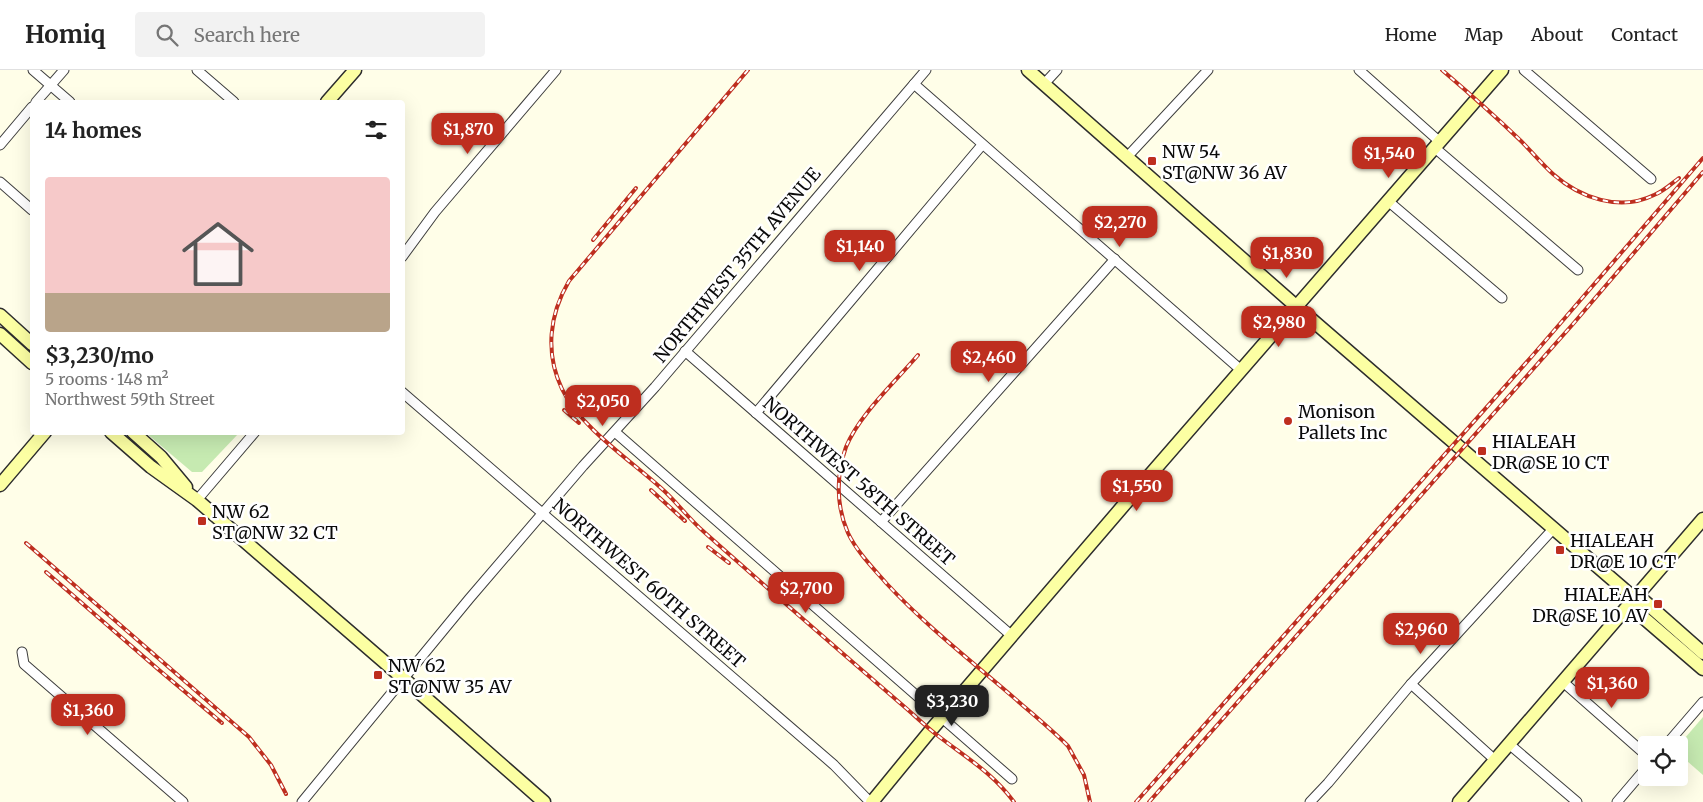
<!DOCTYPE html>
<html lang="en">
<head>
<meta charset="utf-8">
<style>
	:root { --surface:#fff; --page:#f2f2f2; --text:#222; --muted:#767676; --line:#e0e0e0; --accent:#be2e1f }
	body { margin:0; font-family:Merriweather,serif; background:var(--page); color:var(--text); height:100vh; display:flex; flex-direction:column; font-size:19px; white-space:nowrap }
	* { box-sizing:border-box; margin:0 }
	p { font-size:16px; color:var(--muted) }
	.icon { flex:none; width:28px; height:28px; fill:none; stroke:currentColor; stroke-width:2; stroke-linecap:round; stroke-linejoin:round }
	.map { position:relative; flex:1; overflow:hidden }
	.panel { position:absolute; left:30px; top:30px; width:375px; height:335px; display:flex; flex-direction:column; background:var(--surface); border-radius:5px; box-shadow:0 5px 20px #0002 }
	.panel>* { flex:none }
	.tools { position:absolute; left:1638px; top:666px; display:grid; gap:10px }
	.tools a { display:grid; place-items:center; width:50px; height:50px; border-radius:5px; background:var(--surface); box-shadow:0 5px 20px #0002; font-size:25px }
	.price { position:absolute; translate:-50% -42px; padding:0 11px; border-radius:10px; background:var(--accent); color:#fff; font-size:16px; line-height:32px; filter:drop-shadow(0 1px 2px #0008) }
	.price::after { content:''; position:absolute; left:50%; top:30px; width:15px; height:11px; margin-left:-8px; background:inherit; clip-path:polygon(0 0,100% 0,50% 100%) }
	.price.active { background:#222; color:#fff }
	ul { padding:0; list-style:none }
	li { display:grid; align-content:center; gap:10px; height:265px; padding:0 15px }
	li+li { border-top:1px solid var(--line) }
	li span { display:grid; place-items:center; height:155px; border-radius:5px; color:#555 }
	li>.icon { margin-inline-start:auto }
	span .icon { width:90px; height:90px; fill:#fffc; stroke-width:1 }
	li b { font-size:21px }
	h2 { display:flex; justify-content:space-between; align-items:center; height:60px; padding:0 15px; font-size:21px }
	header { display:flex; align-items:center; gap:30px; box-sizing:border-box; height:70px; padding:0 25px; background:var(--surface); border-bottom:1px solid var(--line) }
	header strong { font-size:24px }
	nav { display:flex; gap:28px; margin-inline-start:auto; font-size:18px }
	.search { width:350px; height:45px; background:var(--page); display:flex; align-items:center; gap:12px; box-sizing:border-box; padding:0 18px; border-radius:5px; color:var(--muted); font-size:19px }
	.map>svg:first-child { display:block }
	.green { fill:#c6eab1 }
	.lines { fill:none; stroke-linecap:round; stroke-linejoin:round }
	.street-casing { stroke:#3e3e3e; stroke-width:11 }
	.secondary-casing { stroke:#2d2d2d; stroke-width:15 }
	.street { stroke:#fff; stroke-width:9 }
	.secondary { stroke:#fcffa3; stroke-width:12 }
	.rail-casing { stroke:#be2e1f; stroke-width:4 }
	.rail { stroke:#fff; stroke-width:2; stroke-dasharray:5.5; stroke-linecap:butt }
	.poi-dot { fill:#be2e1f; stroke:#fff; stroke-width:2 }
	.labels { text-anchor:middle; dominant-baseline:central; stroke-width:5; stroke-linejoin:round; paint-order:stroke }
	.poi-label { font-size:18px; fill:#0b0b0b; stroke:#fff; text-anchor:start }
	.street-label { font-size:18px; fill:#0b0b0b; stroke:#fff }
</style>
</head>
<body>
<header>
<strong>Homiq</strong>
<div class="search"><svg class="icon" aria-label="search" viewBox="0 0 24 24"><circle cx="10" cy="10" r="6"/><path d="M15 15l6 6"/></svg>Search here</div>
<nav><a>Home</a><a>Map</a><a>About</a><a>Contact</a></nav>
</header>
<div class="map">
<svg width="1703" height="732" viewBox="0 0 1703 732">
	<rect width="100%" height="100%" fill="#fffee8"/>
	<g class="green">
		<polygon points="146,363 239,363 202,402 192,402"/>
		<polygon points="1703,647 1703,705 1679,684 1679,675"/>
	</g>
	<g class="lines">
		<g class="street-casing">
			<g id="street">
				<polyline points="33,0 70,32"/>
				<polyline points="197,0 234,32"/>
				<polyline points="1359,0 1440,72"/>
				<polyline points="1524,0 1651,109"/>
				<polyline points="914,14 1241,300"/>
				<polyline points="1044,14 1057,0"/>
				<polyline points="36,32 64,0"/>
				<polyline points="0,75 32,37"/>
				<polyline points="1435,78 1578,200"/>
				<polyline points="1127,87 1208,0"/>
				<polyline points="0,112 32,140"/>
				<polyline points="1388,131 1502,228"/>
				<polyline points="402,187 435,142 556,0"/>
				<polyline points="685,281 1012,566"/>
				<polyline points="402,322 834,695 870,732"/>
				<polyline points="756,343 982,75"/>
				<polyline points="615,362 1012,709"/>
				<polyline points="197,430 255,362"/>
				<polyline points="881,452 1115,189"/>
				<polyline points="22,582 24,594 183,732"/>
				<polyline points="1562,611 1646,685"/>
				<polyline points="1411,614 1495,690"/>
				<polyline points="1509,674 1577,732"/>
				<polyline points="1666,675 1703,632"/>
				<polyline points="302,732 469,529 583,396 655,317 926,0"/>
				<polyline points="1310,732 1328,713 1411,614 1554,458"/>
				<polyline points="1617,732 1646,698"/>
			</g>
		</g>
		<g class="secondary-casing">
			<g id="secondary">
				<polyline points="1028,0 1297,237 1634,528 1644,531 1703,583"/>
				<polyline points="327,32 355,0"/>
				<polyline points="0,245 32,274"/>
				<polyline points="0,264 32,293"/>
				<polyline points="111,362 151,397 197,430 404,609 544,732"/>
				<polyline points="133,362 161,387 186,417"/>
				<polyline points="0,415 45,362"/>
				<polyline points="1634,528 1638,543 1703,599"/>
				<polyline points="872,732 931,660 1123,436 1502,0"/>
				<polyline points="1459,732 1703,449"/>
			</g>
		</g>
		<use href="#street" class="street"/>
		<use href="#secondary" class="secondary"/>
		<g class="rail-casing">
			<g id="rail">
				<path d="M 748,0 L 569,211 C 549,245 545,283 562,319 C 580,357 630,390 661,418 C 676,431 688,448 703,461 C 768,519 834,576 900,633 C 912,643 924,655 937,665 C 965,687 992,702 1014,732"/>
				<path d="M 1442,0 C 1469,23 1496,47 1521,71 C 1532,82 1542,94 1553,104 C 1580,128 1620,142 1654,125 C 1664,121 1671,114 1679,108"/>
				<polyline points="593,170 636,118"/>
				<path d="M 918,285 C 896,311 859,345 846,377 C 836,405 836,436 848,463 C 857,482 873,498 887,514 C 927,557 975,594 1020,633 C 1036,647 1053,661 1068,676 L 1084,705 L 1090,732"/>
				<polyline points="564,340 579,353"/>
				<polyline points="651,420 685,451"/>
				<polyline points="26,473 249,667 271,695 286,724"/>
				<polyline points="708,477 729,493"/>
				<polyline points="46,502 159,600 222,653"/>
				<polyline points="1136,732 1533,285 1703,88"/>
				<polyline points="1149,732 1573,254 1703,102"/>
			</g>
		</g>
		<use href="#rail" class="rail"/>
	</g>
	<g class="poi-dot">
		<rect x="1147" y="86" width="10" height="10" rx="2.5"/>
		<circle cx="1288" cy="351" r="5"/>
		<rect x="1477" y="376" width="10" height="10" rx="2.5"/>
		<rect x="197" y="446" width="10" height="10" rx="2.5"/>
		<rect x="1555" y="475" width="10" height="10" rx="2.5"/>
		<rect x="1653" y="529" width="10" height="10" rx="2.5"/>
		<rect x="373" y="600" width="10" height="10" rx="2.5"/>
	</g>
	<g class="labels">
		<g class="poi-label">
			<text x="1162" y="81">NW 54<tspan x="1162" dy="21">ST@NW 36 AV</tspan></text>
			<text x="1298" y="341">Monison<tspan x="1298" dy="21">Pallets Inc</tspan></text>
			<text x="1492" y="371">HIALEAH<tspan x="1492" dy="21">DR@SE 10 CT</tspan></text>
			<text x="212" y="441">NW 62<tspan x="212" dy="21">ST@NW 32 CT</tspan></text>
			<text x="1570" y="470">HIALEAH<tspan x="1570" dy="21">DR@E 10 CT</tspan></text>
			<text x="1648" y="524" text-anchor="end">HIALEAH<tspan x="1648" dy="21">DR@SE 10 AV</tspan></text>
			<text x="388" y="595">NW 62<tspan x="388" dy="21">ST@NW 35 AV</tspan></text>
		</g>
		<g class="street-label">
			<text transform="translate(737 195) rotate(-50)">NORTHWEST 35TH AVENUE</text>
			<text transform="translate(859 411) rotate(41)">NORTHWEST 58TH STREET</text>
			<text transform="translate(649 513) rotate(41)">NORTHWEST 60TH STREET</text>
		</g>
	</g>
</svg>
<div class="tools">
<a><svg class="icon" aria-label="locate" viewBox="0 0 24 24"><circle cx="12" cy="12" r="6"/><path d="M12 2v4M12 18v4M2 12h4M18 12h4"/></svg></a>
</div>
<b class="price" style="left:468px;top:85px">$1,870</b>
<b class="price" style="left:1389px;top:109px">$1,540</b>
<b class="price" style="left:1120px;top:178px">$2,270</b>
<b class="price" style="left:860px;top:202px">$1,140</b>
<b class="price" style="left:1287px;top:209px">$1,830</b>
<b class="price" style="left:1279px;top:278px">$2,980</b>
<b class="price" style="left:989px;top:313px">$2,460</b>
<b class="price" style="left:603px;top:357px">$2,050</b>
<b class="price" style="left:1137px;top:442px">$1,550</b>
<b class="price" style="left:806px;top:544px">$2,700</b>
<b class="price" style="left:1421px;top:585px">$2,960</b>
<b class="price" style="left:1612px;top:639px">$1,360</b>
<b class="price active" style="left:952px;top:657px">$3,230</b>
<b class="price" style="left:88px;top:666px">$1,360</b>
<section class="panel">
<h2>14 homes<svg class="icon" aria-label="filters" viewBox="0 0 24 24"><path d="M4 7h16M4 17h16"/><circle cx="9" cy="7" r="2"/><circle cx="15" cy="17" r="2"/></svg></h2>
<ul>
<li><span style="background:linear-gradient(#f6c9c9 75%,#b9a48a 0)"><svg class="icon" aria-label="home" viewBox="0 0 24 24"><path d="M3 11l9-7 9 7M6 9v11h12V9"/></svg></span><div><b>$3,230/mo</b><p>5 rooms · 148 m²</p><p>Northwest 59th Street</p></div></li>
</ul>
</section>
</div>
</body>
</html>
